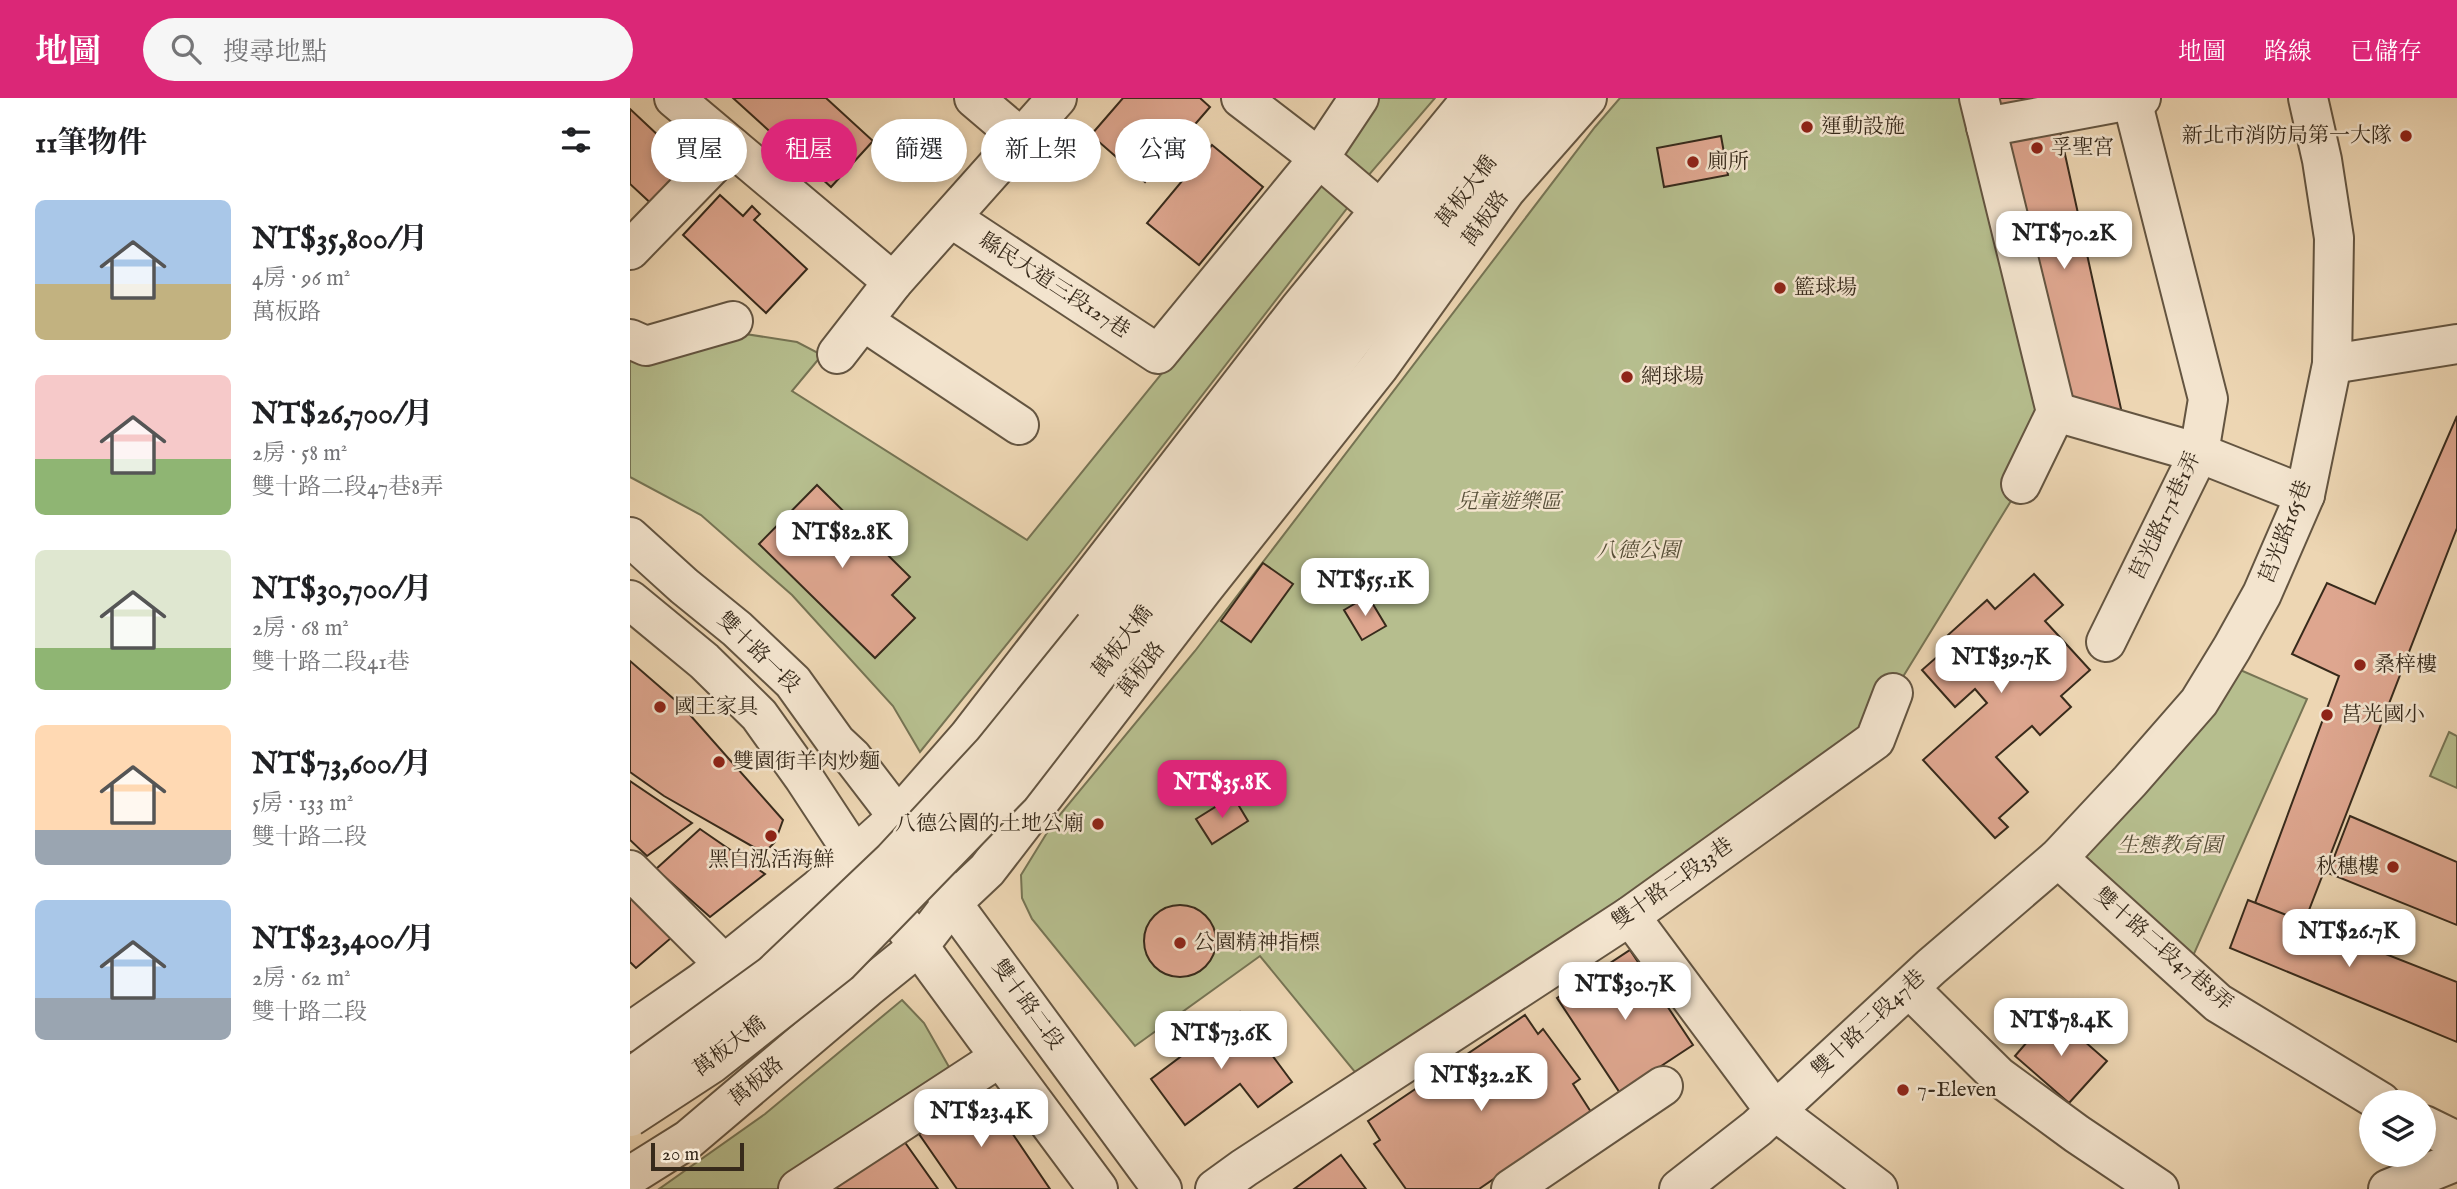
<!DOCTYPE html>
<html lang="zh-TW">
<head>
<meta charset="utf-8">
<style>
	:root { --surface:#fff; --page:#f6f6f6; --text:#202124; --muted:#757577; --accent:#db2777 }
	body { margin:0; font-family:"IM FELL English","Noto Serif TC",serif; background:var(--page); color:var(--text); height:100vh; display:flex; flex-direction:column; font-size:26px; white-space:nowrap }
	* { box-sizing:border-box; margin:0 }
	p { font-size:23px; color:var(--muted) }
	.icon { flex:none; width:38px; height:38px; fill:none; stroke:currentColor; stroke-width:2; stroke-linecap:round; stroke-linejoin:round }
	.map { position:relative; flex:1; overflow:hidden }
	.details { display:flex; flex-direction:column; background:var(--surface); width:630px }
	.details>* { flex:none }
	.top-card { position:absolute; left:21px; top:21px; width:665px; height:63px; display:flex; gap:14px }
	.controls { position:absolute; left:1729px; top:992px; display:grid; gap:14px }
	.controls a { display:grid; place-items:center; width:77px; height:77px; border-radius:50%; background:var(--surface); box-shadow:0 4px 10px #0003; font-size:35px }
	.scale { position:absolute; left:21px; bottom:18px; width:93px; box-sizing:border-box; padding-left:7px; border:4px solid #372a1b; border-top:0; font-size:19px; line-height:24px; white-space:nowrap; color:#372a1b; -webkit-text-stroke:5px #f3e4ce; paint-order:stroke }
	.price { position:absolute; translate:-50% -60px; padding:0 16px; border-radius:14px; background:#fff; color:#222; font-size:23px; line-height:46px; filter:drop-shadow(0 2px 4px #0008) }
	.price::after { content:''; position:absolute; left:50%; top:42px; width:21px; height:16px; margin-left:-10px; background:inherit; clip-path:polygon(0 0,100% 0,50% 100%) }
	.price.on { background:var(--accent); color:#fff }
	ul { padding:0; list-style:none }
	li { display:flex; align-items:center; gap:21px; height:175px; padding:0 35px }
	li span { display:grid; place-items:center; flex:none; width:196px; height:140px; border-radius:10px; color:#555 }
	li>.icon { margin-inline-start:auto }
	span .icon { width:84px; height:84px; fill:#fffc; stroke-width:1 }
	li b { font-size:30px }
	h2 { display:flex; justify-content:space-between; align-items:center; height:84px; padding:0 35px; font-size:30px }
	.chip { padding:0 24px; border-radius:32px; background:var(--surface); box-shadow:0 4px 10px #0003; font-size:24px; line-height:63px }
	.chip.on { background:var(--accent); color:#fff }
	header { display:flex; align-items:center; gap:42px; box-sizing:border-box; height:98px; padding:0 35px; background:var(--accent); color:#fff }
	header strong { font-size:33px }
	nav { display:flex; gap:38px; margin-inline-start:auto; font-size:24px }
	.search { width:490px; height:63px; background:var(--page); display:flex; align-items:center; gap:18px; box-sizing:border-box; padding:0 24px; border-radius:38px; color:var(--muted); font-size:26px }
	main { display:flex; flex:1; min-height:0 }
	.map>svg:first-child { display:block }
	.green { fill:#b6be8e; stroke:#767454; stroke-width:2 }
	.building { fill:#dea68f; stroke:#372a1b; stroke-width:2 }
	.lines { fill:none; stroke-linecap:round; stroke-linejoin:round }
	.minor-casing { stroke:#645541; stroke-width:42 }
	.minor { stroke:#f3e4ce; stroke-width:38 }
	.minor-bridge-casing { stroke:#645541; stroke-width:42; stroke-linecap:butt }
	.minor-bridge { stroke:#f3e4ce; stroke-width:38 }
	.poi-dot { fill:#8f2418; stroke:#f3e4ce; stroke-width:2.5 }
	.labels { text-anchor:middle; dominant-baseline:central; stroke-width:5; stroke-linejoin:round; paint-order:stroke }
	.poi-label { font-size:21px; fill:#372a1b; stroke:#f3e4ce; text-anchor:start }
	.street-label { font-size:21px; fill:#372a1b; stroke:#f3e4ce }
	.park-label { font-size:21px; font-style:italic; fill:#574f38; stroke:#f3e4ce }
</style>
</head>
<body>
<header>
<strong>地圖</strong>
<div class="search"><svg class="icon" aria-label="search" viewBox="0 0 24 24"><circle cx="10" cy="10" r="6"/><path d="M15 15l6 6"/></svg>搜尋地點</div>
<nav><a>地圖</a><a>路線</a><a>已儲存</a></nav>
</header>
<main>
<section class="details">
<h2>11筆物件<svg class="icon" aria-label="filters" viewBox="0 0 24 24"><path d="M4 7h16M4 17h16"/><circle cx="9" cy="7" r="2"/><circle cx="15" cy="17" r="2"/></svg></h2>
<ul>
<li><span style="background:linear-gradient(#a9c7e8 60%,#c2b280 0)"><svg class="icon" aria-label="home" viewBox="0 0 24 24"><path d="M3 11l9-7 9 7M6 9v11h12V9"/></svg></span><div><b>NT$35,800/月</b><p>4房 · 96 m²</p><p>萬板路</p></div></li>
<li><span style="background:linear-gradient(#f6c9c9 60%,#8fb573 0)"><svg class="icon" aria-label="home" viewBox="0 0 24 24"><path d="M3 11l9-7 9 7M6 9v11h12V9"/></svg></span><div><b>NT$26,700/月</b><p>2房 · 58 m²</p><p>雙十路二段47巷8弄</p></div></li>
<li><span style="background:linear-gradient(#dfe7d0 70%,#8fb573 0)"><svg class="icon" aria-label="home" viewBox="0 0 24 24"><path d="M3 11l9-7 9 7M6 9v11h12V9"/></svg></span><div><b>NT$30,700/月</b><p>2房 · 68 m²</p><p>雙十路二段41巷</p></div></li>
<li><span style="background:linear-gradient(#ffd9b3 75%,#9aa5b1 0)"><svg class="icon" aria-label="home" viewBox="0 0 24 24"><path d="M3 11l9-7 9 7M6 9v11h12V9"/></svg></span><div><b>NT$73,600/月</b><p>5房 · 133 m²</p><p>雙十路二段</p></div></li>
<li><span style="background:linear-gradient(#a9c7e8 70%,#9aa5b1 0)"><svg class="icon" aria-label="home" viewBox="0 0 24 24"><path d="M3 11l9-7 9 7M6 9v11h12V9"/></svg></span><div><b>NT$23,400/月</b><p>2房 · 62 m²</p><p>雙十路二段</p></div></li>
</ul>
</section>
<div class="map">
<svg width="1827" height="1091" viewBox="0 0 1827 1091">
	<rect width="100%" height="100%" fill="#edd6b3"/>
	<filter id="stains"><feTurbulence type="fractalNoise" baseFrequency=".00286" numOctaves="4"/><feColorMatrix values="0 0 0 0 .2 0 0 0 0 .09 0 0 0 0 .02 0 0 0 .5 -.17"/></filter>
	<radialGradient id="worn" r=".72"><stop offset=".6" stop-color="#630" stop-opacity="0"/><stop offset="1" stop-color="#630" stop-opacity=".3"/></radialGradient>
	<g class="green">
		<polygon points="742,0 805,0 738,78 707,54"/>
		<polygon points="990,0 1340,0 1426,314 1392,385 1263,595 1245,642 738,990 630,858 505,948 402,821 392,800 391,777 423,725 565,553 965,29"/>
		<polygon points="694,75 718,109 443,464 290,654 263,608 162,497 71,417 0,379 0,245 64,228 167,244 192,257 162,293 397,442"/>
		<polygon points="1608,571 1677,601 1563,858 1444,759"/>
		<polygon points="1819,634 1827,638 1827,690 1800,678"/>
		<polygon points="272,902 294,925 327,983 154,1091 29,1091 135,1016"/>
	</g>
	<g class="building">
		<polygon points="103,0 196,0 243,43 201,89"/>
		<polygon points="493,0 570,0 580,9 515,84 461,37"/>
		<polygon points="1358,0 1405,0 1360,10"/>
		<polygon points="0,11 31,40 41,30 50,39 40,48 63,70 26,110 0,86"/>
		<polygon points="1427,20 1495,329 1438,311 1376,31"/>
		<polygon points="1091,38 1098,77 1034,89 1027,50"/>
		<polygon points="582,47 633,89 569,167 517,125"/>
		<polygon points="90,97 113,118 122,108 130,116 124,122 177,171 136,215 53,137"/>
		<polygon points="1827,318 1827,430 1674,825 1625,805 1709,578 1662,556 1697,485 1745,506"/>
		<polygon points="187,387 280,479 262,497 285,520 245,560 129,446"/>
		<polygon points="633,465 663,486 621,544 591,523"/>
		<polygon points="1404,476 1433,507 1415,523 1460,572 1431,598 1441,609 1410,637 1402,628 1366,659 1398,694 1369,720 1378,729 1365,740 1293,662 1357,605 1345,591 1325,609 1292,572 1324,544 1318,537 1357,502 1365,511"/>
		<polygon points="738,498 756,528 732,542 714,512"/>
		<polygon points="0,563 53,609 153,722 145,744 134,755 34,698 0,674"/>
		<polygon points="0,683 62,725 17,758 0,742"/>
		<polygon points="603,698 618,723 582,746 566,721"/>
		<polygon points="1720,718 1827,764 1827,827 1698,775"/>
		<polygon points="70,731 135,776 80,819 26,771"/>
		<polygon points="0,779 48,834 6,870 0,864"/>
		<polygon points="1618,802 1827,884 1827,944 1600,850"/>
		<circle cx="550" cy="843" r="36"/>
		<polygon points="1000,852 1063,947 990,995 927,900"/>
		<polygon points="610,914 662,984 628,1009 610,986 555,1027 521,981"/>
		<polygon points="1422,915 1477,963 1439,1005 1385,958"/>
		<polygon points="895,917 908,936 913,931 950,981 943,986 961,1014 849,1091 776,1091 744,1046 750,1042 738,1023"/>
		<polygon points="353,992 420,1091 327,1091 289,1036"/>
		<polygon points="269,1036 308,1091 190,1091"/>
		<polygon points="711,1057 736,1091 664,1091"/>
	</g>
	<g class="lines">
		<g class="minor-casing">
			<g id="minor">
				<polyline points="44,0 263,184"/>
				<polyline points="344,0 391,40"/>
				<polyline points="611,0 689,60 749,111"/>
				<polyline points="1349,0 1426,314 1391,386"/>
				<polyline points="1356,29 1511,0"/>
				<polyline points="321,120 528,256 689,60 729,0"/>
				<polyline points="0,152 101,48"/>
				<polyline points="233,223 389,327"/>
				<polyline points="0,241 16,248 103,223"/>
				<polyline points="207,256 263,184 427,0"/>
				<polyline points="1702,266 1827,246"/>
				<polyline points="1426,314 1569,355 1675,397"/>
				<polyline points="0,439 54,488 107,531 163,584 206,644 222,659 268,719 322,805 532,1091"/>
				<polyline points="0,502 74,563 129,617 174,680 239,779"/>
				<polyline points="464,529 534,443 830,47 870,0"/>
				<polyline points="1476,544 1569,355 1578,301 1502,2"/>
				<polyline points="489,548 774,174 884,33 915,0"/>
				<polyline points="1428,760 1588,905 1751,1004"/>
				<polyline points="0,772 94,866 115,882"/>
				<polyline points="1000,818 1145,1013 1248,1091"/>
				<path d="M 274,828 C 338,916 403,1004 468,1091"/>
				<polyline points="1279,890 1368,978 1447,1036 1529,1091"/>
				<polyline points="0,934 72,884 189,790 268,719 338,639 669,211 842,0"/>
				<polyline points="1794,1027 1827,1043"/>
				<polyline points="0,1078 59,1041 237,890 289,848 322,805 357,772 573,491 749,269 876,92 957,0"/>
				<polyline points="168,1091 369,960"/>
				<polyline points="585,1091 614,1070 1000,818 1245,642 1263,595"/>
				<polyline points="881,1091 1033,988"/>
				<polyline points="1049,1091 1127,1030 1301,869 1428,760 1500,683 1569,604 1602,550 1632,496 1675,397 1702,266 1704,140 1692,62 1678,0"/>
				<polyline points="1758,1091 1827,1063"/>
			</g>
		</g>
		<use href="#minor" class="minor"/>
		<g class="minor-bridge-casing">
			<g id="minor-bridge">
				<polyline points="0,980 142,877 263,762 363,654 464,529"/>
				<polyline points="0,1019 81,966 209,865 381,688 489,548"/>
			</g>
		</g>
		<use href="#minor-bridge" class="minor-bridge"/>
	</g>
	<g class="poi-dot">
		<circle cx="1177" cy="29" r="7"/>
		<circle cx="1776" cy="38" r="7"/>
		<circle cx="1407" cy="50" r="7"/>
		<circle cx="1063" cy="64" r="7"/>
		<circle cx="1150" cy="190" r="7"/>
		<circle cx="997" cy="279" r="7"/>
		<circle cx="1730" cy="567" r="7"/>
		<circle cx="30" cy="609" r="7"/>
		<circle cx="1697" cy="617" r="7"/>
		<circle cx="89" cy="664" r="7"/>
		<circle cx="468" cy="726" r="7"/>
		<circle cx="141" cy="738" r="7"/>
		<circle cx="1763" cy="769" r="7"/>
		<circle cx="550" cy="845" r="7"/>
		<circle cx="1273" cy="992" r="7"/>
	</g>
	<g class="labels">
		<g class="poi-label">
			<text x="1191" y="29">運動設施</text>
			<text x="1762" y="38" text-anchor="end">新北市消防局第一大隊</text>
			<text x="1421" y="50">孚聖宮</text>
			<text x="1077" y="64">廁所</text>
			<text x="1164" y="190">籃球場</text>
			<text x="1011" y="279">網球場</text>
			<text x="1744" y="567">桑梓樓</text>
			<text x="44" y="609">國王家具</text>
			<text x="1711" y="617">莒光國小</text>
			<text x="103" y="664">雙園街羊肉炒麵</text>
			<text x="454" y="726" text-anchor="end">八德公園的土地公廟</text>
			<text x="141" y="762" text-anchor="middle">黑白泓活海鮮</text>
			<text x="1749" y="769" text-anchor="end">秋穗樓</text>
			<text x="564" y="845">公園精神指標</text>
			<text x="1287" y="992">7-Eleven</text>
		</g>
		<g class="street-label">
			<text transform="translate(837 94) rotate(-52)">萬板大橋</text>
			<text transform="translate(856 121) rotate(-54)">萬板路</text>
			<text transform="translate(424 188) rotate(33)">縣民大道三段127巷</text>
			<text transform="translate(1536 418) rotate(-65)">莒光路171巷1弄</text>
			<text transform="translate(1656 434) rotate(-69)">莒光路165巷</text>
			<text transform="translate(493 544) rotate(-52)">萬板大橋</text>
			<text transform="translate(128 555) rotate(44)">雙十路一段</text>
			<text transform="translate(512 572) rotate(-53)">萬板路</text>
			<text transform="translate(1043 786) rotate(-35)">雙十路二段33巷</text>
			<text transform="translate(1533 852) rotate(41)">雙十路二段47巷8弄</text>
			<text transform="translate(397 907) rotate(54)">雙十路二段</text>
			<text transform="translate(1239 926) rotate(-43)">雙十路二段47巷</text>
			<text transform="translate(100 949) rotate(-37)">萬板大橋</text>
			<text transform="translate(127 984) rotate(-40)">萬板路</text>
		</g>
		<g class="park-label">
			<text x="879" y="404">兒童遊樂區</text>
			<text x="1008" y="453">八德公園</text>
			<text x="1540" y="748">生態教育園</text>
		</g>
	</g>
	<rect width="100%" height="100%" filter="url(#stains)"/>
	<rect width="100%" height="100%" fill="url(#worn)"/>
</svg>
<div class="controls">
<a><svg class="icon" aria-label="layers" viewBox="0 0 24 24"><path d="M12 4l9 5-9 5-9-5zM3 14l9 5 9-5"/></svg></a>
</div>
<div class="scale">20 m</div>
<b class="price" style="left:1434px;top:173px">NT$70.2K</b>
<b class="price" style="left:212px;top:472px">NT$82.8K</b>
<b class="price" style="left:735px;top:520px">NT$55.1K</b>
<b class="price" style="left:1371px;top:597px">NT$39.7K</b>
<b class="price on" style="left:592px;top:722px">NT$35.8K</b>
<b class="price" style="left:1719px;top:871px">NT$26.7K</b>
<b class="price" style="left:995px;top:924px">NT$30.7K</b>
<b class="price" style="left:1431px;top:960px">NT$78.4K</b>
<b class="price" style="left:591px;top:973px">NT$73.6K</b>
<b class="price" style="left:851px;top:1015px">NT$32.2K</b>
<b class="price" style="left:351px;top:1051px">NT$23.4K</b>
<div class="top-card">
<a class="chip">買屋</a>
<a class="chip on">租屋</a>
<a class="chip">篩選</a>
<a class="chip">新上架</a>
<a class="chip">公寓</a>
</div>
</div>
</main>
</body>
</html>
